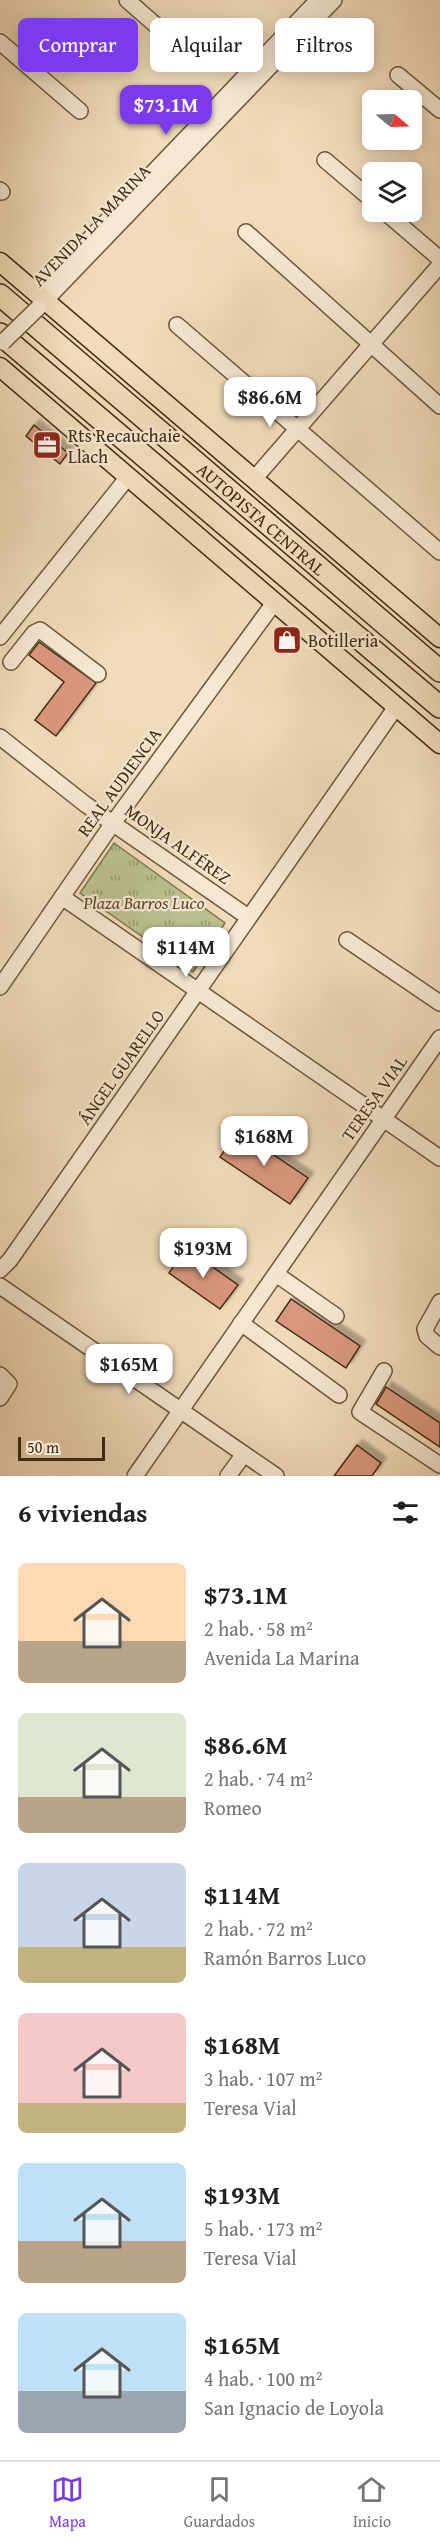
<!DOCTYPE html>
<html lang="es">
<head>
<meta charset="utf-8">
<style>
	:root { --surface:#fff; --page:#f2f2f2; --text:#222; --muted:#767676; --line:#e0e0e0; --accent:#7c3aed }
	body { margin:0; font-family:"Gentium Book Plus",serif; background:var(--page); color:var(--text); height:100vh; display:flex; flex-direction:column; font-size:22px; white-space:nowrap }
	* { box-sizing:border-box; margin:0 }
	p { font-size:20px; color:var(--muted) }
	.icon { flex:none; width:33px; height:33px; fill:none; stroke:currentColor; stroke-width:2; stroke-linecap:round; stroke-linejoin:round }
	.map { position:relative; height:1476px; overflow:hidden }
	.side { display:flex; flex-direction:column; background:var(--surface); flex:1 }
	.side>* { flex:none }
	.banner { position:absolute; left:18px; top:18px; width:405px; height:54px; display:flex; gap:12px }
	.needle { width:39px; rotate:109deg }
	.buttons { position:absolute; left:362px; top:90px; display:grid; gap:12px }
	.buttons a { display:grid; place-items:center; width:60px; height:60px; border-radius:9px; background:var(--surface); box-shadow:0 3px 15px #0003; font-size:30px }
	.scale { position:absolute; left:18px; bottom:15px; width:87px; box-sizing:border-box; padding-left:6px; border:3px solid #432b12; border-top:0; font-size:16px; line-height:21px; white-space:nowrap; color:#432b12; -webkit-text-stroke:4px #f6e8d2; paint-order:stroke }
	.price { position:absolute; translate:-50% -51px; padding:0 14px; border-radius:12px; background:#fff; color:#222; font-size:20px; line-height:39px; filter:drop-shadow(0 2px 3px #0008) }
	.price::after { content:''; position:absolute; left:50%; top:36px; width:18px; height:14px; margin-left:-9px; background:inherit; clip-path:polygon(0 0,100% 0,50% 100%) }
	.price.active { background:var(--accent); color:#fff }
	ul { padding:0; list-style:none }
	li { display:flex; align-items:center; gap:18px; height:150px; padding:0 18px }
	li span { display:grid; place-items:center; flex:none; width:168px; height:120px; border-radius:9px; color:#555 }
	li>.icon { margin-inline-start:auto }
	span .icon { width:72px; height:72px; fill:#fffc; stroke-width:1 }
	li b { font-size:26px }
	h2 { display:flex; justify-content:space-between; align-items:center; height:72px; padding:0 18px; font-size:26px }
	.pill { padding:0 21px; border-radius:9px; background:var(--surface); box-shadow:0 3px 15px #0003; font-size:21px; line-height:54px }
	.pill.active { background:var(--accent); color:#fff }
	.tabs { display:flex; justify-content:space-around; align-items:center; height:84px; border-top:2px solid var(--line); background:var(--surface); font-size:16px; color:var(--muted) }
	.tabs a { display:grid; justify-items:center; gap:3px }
	.tabs .active { color:var(--accent) }
	.map>svg:first-child { display:block }
	.park { fill:url(#park-tufts); stroke:#7f7650; stroke-width:1.5 }
	.building { fill:#d9977d; stroke:#432b12; stroke-width:1.5; filter:url(#shadow) }
	.lines { fill:none; stroke-linecap:round; stroke-linejoin:round }
	.minor-casing { stroke:#6e573c; stroke-width:18 }
	.major-casing { stroke:#432b12; stroke-width:21 }
	.highway-casing { stroke:#432b12; stroke-width:24 }
	.minor { stroke:#f6e8d2; stroke-width:15 }
	.major { stroke:#f1dbba; stroke-width:18 }
	.highway { stroke:#f1dbba; stroke-width:21 }
	.minor-bridge-casing { stroke:#6e573c; stroke-width:18; stroke-linecap:butt }
	.minor-bridge { stroke:#f6e8d2; stroke-width:15 }
	.labels { text-anchor:middle; dominant-baseline:central; stroke-width:4.5; stroke-linejoin:round; paint-order:stroke }
	.street-label { font-size:18px; fill:#432b12; stroke:#f6e8d2 }
	.poi-label { font-size:18px; fill:#432b12; stroke:#f6e8d2; text-anchor:start }
	.park-label { font-size:18px; font-style:italic; fill:#5b492b; stroke:#f6e8d2 }
</style>
</head>
<body>
<div class="map">
<svg width="440" height="1476" viewBox="0 0 440 1476">
	<defs>
		<pattern id="park-tufts" width="24" height="20" patternUnits="userSpaceOnUse" patternTransform="scale(1.5)"><rect width="24" height="20" fill="#bbc08f"/><path d="M3 7l-1-3M5 7V3M7 7l1-3M15 17l-1-3M17 17v-4M19 17l1-3" fill="none" stroke="#9a9c73"/></pattern>
		<filter id="shadow"><feDropShadow dx="5.5" dy="-5.5" stdDeviation="1.5" flood-color="#0004"/></filter>
	</defs>
	<rect width="100%" height="100%" fill="#f1dbba"/>
	<filter id="stains"><feTurbulence type="fractalNoise" baseFrequency=".00333" numOctaves="4"/><feColorMatrix values="0 0 0 0 .2 0 0 0 0 .09 0 0 0 0 .02 0 0 0 .5 -.17"/></filter>
	<radialGradient id="worn" r=".72"><stop offset=".6" stop-color="#630" stop-opacity="0"/><stop offset="1" stop-color="#630" stop-opacity=".3"/></radialGradient>
	<polygon class="park" points="114,843 225,923 193,972 80,893"/>
	<g class="building">
		<polygon points="34,425 68,453 60,464 26,436"/>
		<polygon points="285,629 297,638 288,650 276,641"/>
		<polygon points="39,642 96,683 56,736 35,720 64,682 29,655"/>
		<polygon points="238,1131 308,1178 290,1204 220,1157"/>
		<polygon points="186,1248 238,1285 220,1309 169,1273"/>
		<polygon points="291,1299 360,1346 346,1368 276,1321"/>
		<polygon points="386,1387 440,1423 440,1447 376,1404"/>
		<polygon points="357,1445 381,1463 372,1476 334,1476"/>
	</g>
	<g class="lines">
		<g class="minor-casing">
			<g id="minor">
				<polyline points="127,0 159,28"/>
				<polyline points="0,42 80,111"/>
				<polyline points="398,75 440,110"/>
				<polyline points="325,160 372,200"/>
				<polyline points="0,190 2,192"/>
				<polyline points="385,212 440,259"/>
				<polyline points="246,232 440,406"/>
				<polyline points="37,294 318,0"/>
				<polyline points="38,308 334,0"/>
				<polyline points="177,325 440,552"/>
				<polyline points="254,479 440,265"/>
				<polyline points="0,637 128,477"/>
				<polyline points="11,662 34,633 40,630 98,674"/>
				<polyline points="0,737 85,804 248,917"/>
				<polyline points="62,897 440,1158"/>
				<polyline points="347,940 440,1003"/>
				<polyline points="0,987 113,823 274,603"/>
				<polyline points="0,1270 10,1260 396,707"/>
				<polyline points="276,1274 336,1316"/>
				<polyline points="0,1286 276,1476"/>
				<polyline points="440,1302 425,1329 427,1336 440,1347"/>
				<polyline points="241,1323 339,1395"/>
				<polyline points="384,1371 360,1412 440,1465"/>
				<polyline points="0,1375 9,1384 0,1398"/>
				<polyline points="135,1476 440,1038"/>
				<polyline points="228,1476 244,1454"/>
			</g>
		</g>
		<g class="major-casing">
			<g id="major">
				<polyline points="0,262 440,638"/>
				<polyline points="0,367 440,744"/>
			</g>
		</g>
		<g class="highway-casing">
			<g id="highway">
				<path id="s1" d="M 0,295 L 440,671"/>
				<polyline points="0,334 440,707"/>
			</g>
		</g>
		<use href="#minor" class="minor"/>
		<use href="#major" class="major"/>
		<use href="#highway" class="highway"/>
		<g class="minor-bridge-casing">
			<polyline id="minor-bridge" points="3,342 38,308"/>
		</g>
		<use href="#minor-bridge" class="minor-bridge"/>
	</g>
	<defs>
		<g id="office-square" transform="scale(1.5)"><rect x="-9" y="-9" width="18" height="18" rx="4" fill="#8f2418" stroke="#f6e8d2"/><path d="M-6-3h4V-5.5h4V-3h4V5H-6ZM-1-4.5V-3h2v-1.5ZM-6 0V1H6V0Z" fill="#fff"/></g>
		<g id="shop-square" transform="scale(1.5)"><rect x="-9" y="-9" width="18" height="18" rx="4" fill="#8f2418" stroke="#f6e8d2"/><path d="M-5-2.5h2.3a2.7 3.5 0 0 1 5.4 0H5L5.5 6h-11ZM-1.5-2.5h3a1.5 2.3 0 0 0-3 0Z" fill="#fff"/></g>
	</defs>
	<g fill-rule="evenodd">
		<use href="#office-square" x="47" y="445"/>
		<use href="#shop-square" x="287" y="640"/>
	</g>
	<g class="labels">
		<g class="street-label">
			<text transform="translate(91 225) rotate(-46)">AVENIDA LA MARINA</text>
			<text stroke="none"><textPath href="#s1" startOffset="344">AUTOPISTA CENTRAL</textPath></text>
			<text transform="translate(119 782) rotate(-54)">REAL AUDIENCIA</text>
			<text transform="translate(178 844) rotate(35)">MONJA ALFÉREZ</text>
			<text transform="translate(121 1067) rotate(-55)">ÁNGEL GUARELLO</text>
			<text transform="translate(374 1098) rotate(-55)">TERESA VIAL</text>
		</g>
		<g class="poi-label">
			<text x="68" y="435">Rts Recauchaie<tspan x="68" dy="21">Llach</tspan></text>
			<text x="308" y="640">Botilleria</text>
		</g>
		<g class="park-label">
			<text x="144" y="902">Plaza Barros Luco</text>
		</g>
	</g>
	<rect width="100%" height="100%" filter="url(#stains)"/>
	<rect width="100%" height="100%" fill="url(#worn)"/>
</svg>
<div class="buttons">
<a><svg class="needle" viewBox="-14 -14 28 28"><path d="M0-13l5 13h-10z" fill="#e53935"/><path d="M0 13l5-13h-10z" fill="#767676"/></svg></a>
<a><svg class="icon" aria-label="layers" viewBox="0 0 24 24"><path d="M12 4l9 5-9 5-9-5zM3 14l9 5 9-5"/></svg></a>
</div>
<div class="scale">50 m</div>
<b class="price active" style="left:166px;top:136px">$73.1M</b>
<b class="price" style="left:270px;top:428px">$86.6M</b>
<b class="price" style="left:186px;top:978px">$114M</b>
<b class="price" style="left:264px;top:1167px">$168M</b>
<b class="price" style="left:203px;top:1279px">$193M</b>
<b class="price" style="left:129px;top:1395px">$165M</b>
<div class="banner">
<a class="pill active">Comprar</a>
<a class="pill">Alquilar</a>
<a class="pill">Filtros</a>
</div>
</div>
<section class="side">
<h2>6 viviendas<svg class="icon" aria-label="filters" viewBox="0 0 24 24"><path d="M4 7h16M4 17h16"/><circle cx="9" cy="7" r="2"/><circle cx="15" cy="17" r="2"/></svg></h2>
<ul>
<li><span style="background:linear-gradient(#ffd9b3 65%,#b9a48a 0)"><svg class="icon" aria-label="home" viewBox="0 0 24 24"><path d="M3 11l9-7 9 7M6 9v11h12V9"/></svg></span><div><b>$73.1M</b><p>2 hab. · 58 m²</p><p>Avenida La Marina</p></div></li>
<li><span style="background:linear-gradient(#dfe7d0 70%,#b9a48a 0)"><svg class="icon" aria-label="home" viewBox="0 0 24 24"><path d="M3 11l9-7 9 7M6 9v11h12V9"/></svg></span><div><b>$86.6M</b><p>2 hab. · 74 m²</p><p>Romeo</p></div></li>
<li><span style="background:linear-gradient(#c9d6e8 70%,#c2b280 0)"><svg class="icon" aria-label="home" viewBox="0 0 24 24"><path d="M3 11l9-7 9 7M6 9v11h12V9"/></svg></span><div><b>$114M</b><p>2 hab. · 72 m²</p><p>Ramón Barros Luco</p></div></li>
<li><span style="background:linear-gradient(#f6c9c9 75%,#c2b280 0)"><svg class="icon" aria-label="home" viewBox="0 0 24 24"><path d="M3 11l9-7 9 7M6 9v11h12V9"/></svg></span><div><b>$168M</b><p>3 hab. · 107 m²</p><p>Teresa Vial</p></div></li>
<li><span style="background:linear-gradient(#bfe0f5 65%,#b9a48a 0)"><svg class="icon" aria-label="home" viewBox="0 0 24 24"><path d="M3 11l9-7 9 7M6 9v11h12V9"/></svg></span><div><b>$193M</b><p>5 hab. · 173 m²</p><p>Teresa Vial</p></div></li>
<li><span style="background:linear-gradient(#bfe0f5 65%,#9aa5b1 0)"><svg class="icon" aria-label="home" viewBox="0 0 24 24"><path d="M3 11l9-7 9 7M6 9v11h12V9"/></svg></span><div><b>$165M</b><p>4 hab. · 100 m²</p><p>San Ignacio de Loyola</p></div></li>
</ul>
</section>
<nav class="tabs">
<a class="active"><svg class="icon" aria-label="map" viewBox="0 0 24 24"><path d="M3 6l6-2 6 2 6-2v14l-6 2-6-2-6 2zM9 4v14M15 6v14"/></svg>Mapa</a>
<a><svg class="icon" aria-label="saved" viewBox="0 0 24 24"><path d="M7 4h10v16l-5-4-5 4z"/></svg>Guardados</a>
<a><svg class="icon" aria-label="home" viewBox="0 0 24 24"><path d="M3 11l9-7 9 7M6 9v11h12V9"/></svg>Inicio</a>
</nav>
</body>
</html>
